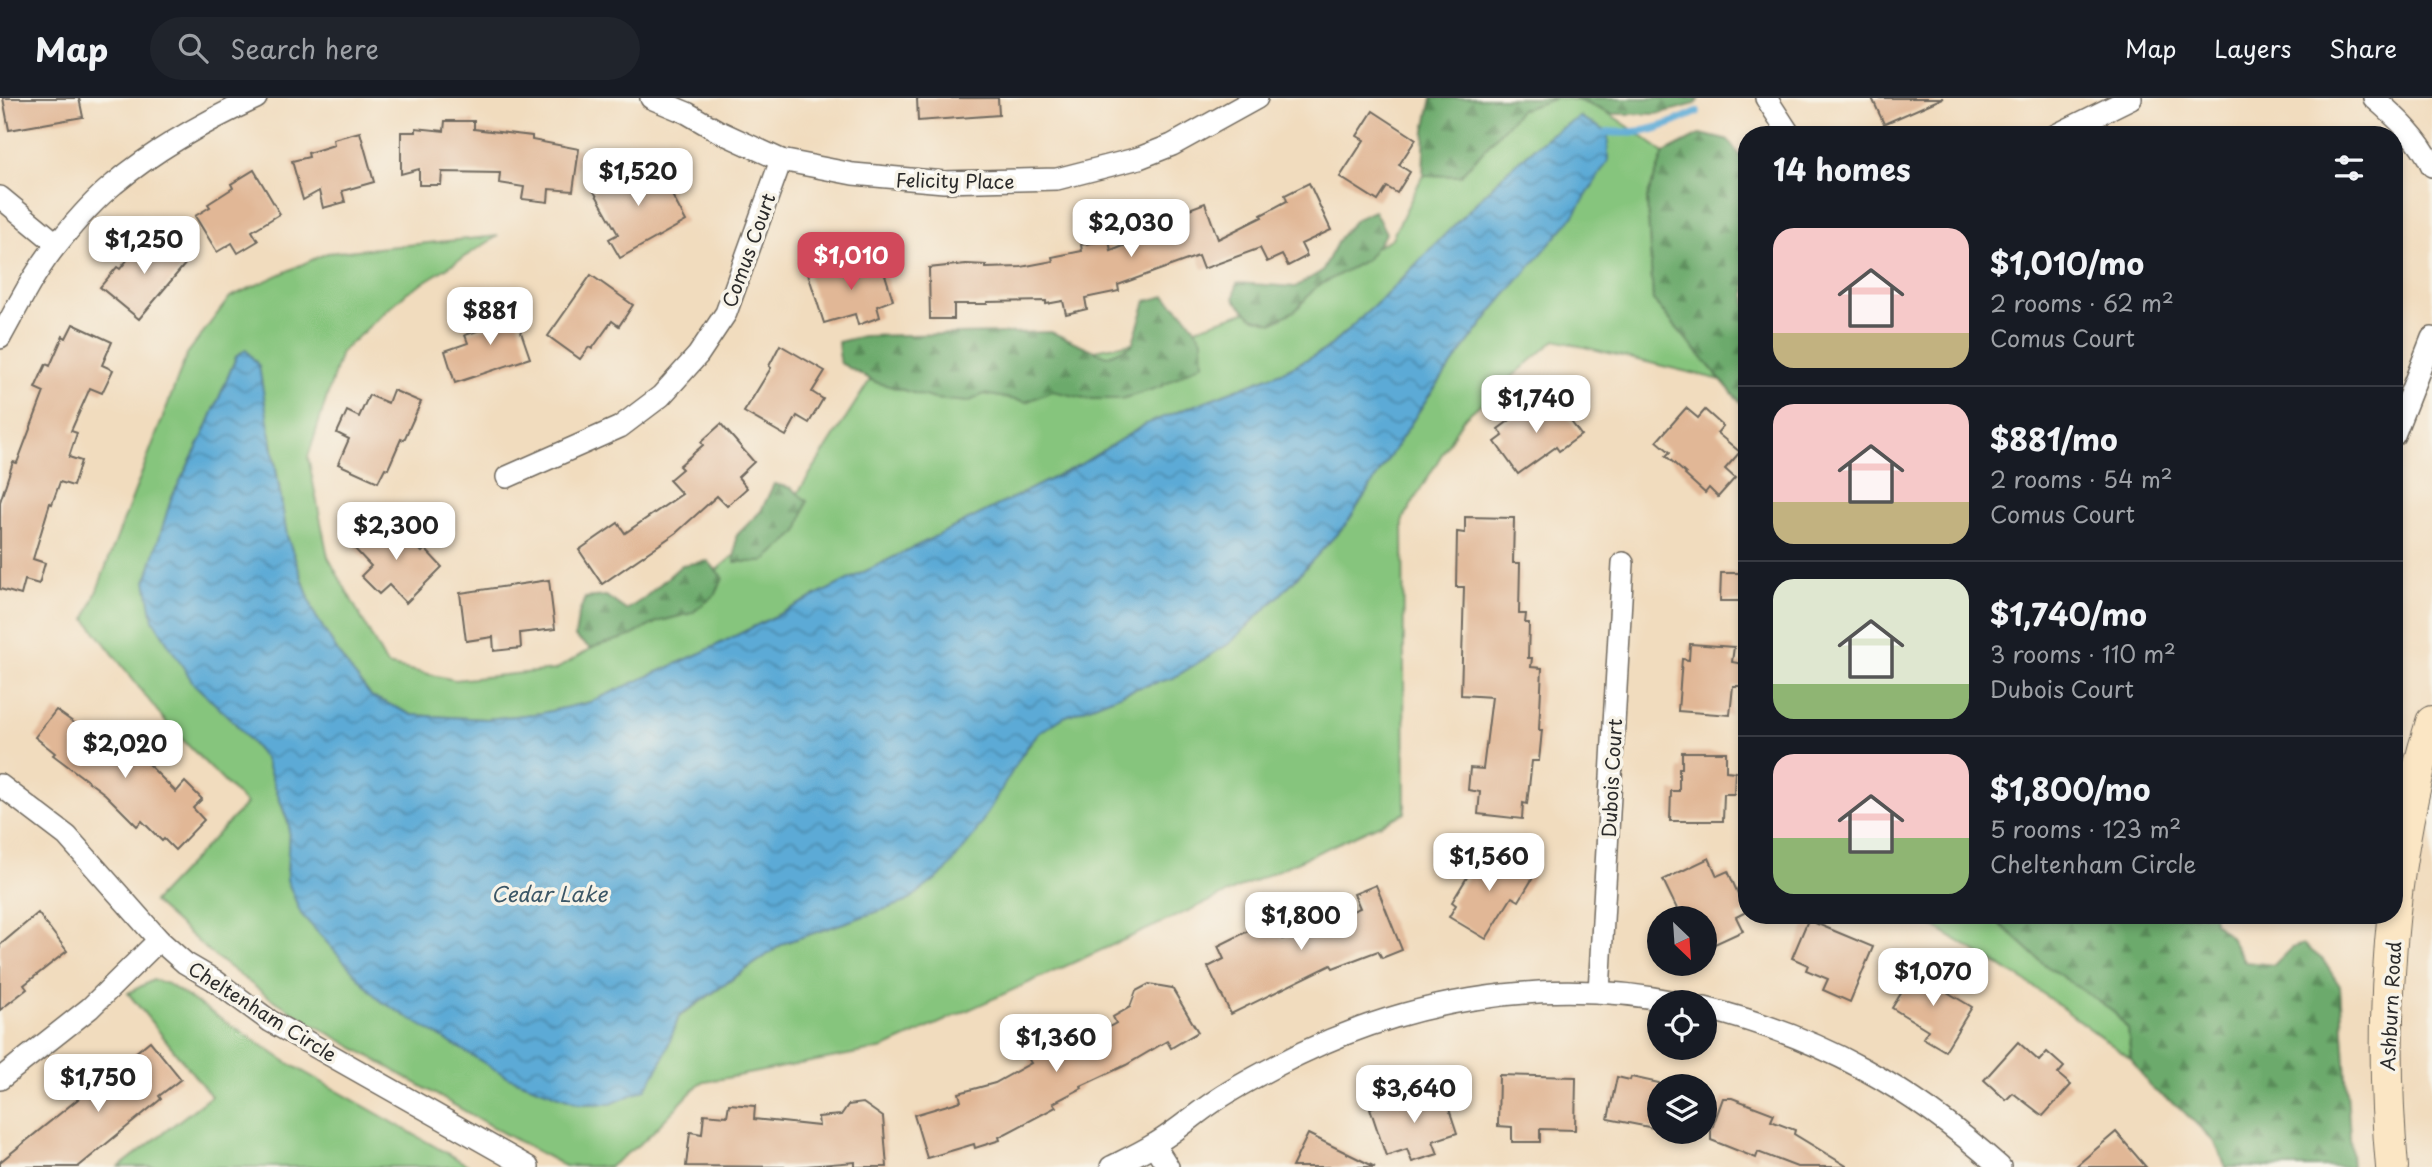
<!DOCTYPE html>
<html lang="en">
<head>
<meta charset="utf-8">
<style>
	:root { --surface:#171b24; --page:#20242c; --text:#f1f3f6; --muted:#9ea1a6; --line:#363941; --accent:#d1495b }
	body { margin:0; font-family:"Playpen Sans",sans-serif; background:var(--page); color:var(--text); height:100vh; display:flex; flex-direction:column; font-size:26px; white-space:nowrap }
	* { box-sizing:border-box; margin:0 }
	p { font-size:23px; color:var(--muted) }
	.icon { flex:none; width:38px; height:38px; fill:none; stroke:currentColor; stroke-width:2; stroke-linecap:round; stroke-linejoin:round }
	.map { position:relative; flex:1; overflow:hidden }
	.drawer { position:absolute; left:1738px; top:28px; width:665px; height:798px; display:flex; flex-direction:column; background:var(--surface); border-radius:28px; box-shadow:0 4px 10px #0003 }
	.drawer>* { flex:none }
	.needle { width:46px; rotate:155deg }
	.tools { position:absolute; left:1647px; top:808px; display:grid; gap:14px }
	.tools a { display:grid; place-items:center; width:70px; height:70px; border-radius:50%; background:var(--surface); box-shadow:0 4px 10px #0003; font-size:35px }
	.price { position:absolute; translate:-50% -60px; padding:0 16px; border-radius:14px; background:#fff; color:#222; font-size:23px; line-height:46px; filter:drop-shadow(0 2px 4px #0008) }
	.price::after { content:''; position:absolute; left:50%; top:42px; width:21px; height:16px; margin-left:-10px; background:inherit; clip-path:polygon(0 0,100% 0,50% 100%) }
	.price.on { background:var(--accent); color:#fff }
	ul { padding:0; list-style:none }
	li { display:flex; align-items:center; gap:21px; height:175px; padding:0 35px }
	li+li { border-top:2px solid var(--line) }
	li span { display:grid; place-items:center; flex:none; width:196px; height:140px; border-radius:21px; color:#555 }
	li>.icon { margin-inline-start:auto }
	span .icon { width:84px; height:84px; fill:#fffc; stroke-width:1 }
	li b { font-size:30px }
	h2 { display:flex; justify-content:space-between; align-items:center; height:84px; padding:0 35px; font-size:30px }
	header { display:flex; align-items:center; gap:42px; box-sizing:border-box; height:98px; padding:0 35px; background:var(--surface); border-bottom:2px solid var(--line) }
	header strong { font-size:33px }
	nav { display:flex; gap:38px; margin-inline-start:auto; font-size:24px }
	.search { width:490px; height:63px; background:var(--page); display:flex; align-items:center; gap:18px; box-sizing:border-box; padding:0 24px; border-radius:38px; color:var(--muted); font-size:26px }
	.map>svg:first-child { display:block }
	.green { fill:#86c57d; stroke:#587854; stroke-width:2; fill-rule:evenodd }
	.forest { fill:url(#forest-firs); stroke:#4c6a4c; stroke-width:2 }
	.water { fill:url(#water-waves); stroke:#446a80; stroke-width:2 }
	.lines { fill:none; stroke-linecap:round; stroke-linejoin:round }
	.stream { stroke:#5caad6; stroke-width:8 }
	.building { fill:#e1b796 }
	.street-casing { stroke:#70695e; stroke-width:24 }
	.secondary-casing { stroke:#70695e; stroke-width:34 }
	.street { stroke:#fff; stroke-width:21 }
	.secondary { stroke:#fbe6c4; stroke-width:32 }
	.labels { text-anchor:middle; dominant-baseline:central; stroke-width:7; stroke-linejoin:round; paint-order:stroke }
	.street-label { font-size:19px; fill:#2b2b2b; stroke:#f7f3e8 }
	.water-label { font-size:21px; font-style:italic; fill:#3c5767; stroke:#f7f3e8 }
</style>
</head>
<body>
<header>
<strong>Map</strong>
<div class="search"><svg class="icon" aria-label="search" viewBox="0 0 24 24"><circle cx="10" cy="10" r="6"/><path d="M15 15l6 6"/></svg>Search here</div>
<nav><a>Map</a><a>Layers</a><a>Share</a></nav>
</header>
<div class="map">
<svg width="2432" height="1069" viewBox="0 0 2432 1069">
	<defs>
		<pattern id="forest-firs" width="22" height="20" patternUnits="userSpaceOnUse" patternTransform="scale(1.75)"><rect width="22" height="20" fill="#6caa6c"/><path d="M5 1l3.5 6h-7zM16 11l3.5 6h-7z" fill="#598b59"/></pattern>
		<pattern id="water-waves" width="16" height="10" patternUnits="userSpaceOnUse" patternTransform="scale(1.75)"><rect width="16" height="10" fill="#5caad6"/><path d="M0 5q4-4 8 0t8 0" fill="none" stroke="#4c8bae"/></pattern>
	</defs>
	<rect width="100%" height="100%" fill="#f7f3e8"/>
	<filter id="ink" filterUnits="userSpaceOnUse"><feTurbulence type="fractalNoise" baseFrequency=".0143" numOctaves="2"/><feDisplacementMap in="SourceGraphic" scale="14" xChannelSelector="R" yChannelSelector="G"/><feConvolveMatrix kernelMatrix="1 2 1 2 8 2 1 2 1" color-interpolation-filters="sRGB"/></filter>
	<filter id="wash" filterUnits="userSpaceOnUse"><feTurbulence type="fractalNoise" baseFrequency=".00686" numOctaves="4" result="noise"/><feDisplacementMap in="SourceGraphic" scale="28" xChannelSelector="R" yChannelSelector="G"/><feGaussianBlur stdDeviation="1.57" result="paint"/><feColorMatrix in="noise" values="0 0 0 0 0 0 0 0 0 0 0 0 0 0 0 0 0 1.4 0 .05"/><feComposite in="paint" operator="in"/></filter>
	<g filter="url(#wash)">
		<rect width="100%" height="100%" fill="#f1dcbe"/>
		<g class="green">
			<path d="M 1557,0 C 1598,0 1632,32 1664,55 L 1647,100 L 1653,202 L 1721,282 L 1555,242 L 1463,321 L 1403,421 L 1405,715 L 884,950 L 700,985 L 646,1041 L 609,1069 L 565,1068 L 505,1036 L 311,925 L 266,897 L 213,857 L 153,804 L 246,706 L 169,628 L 86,521 L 187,256 L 230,199 L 327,155 L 498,138 L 406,195 L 341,254 L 308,359 L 328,459 L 387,567 L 455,582 L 555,572 L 696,489 L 785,415 L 879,268 L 1034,263 L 1171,238 L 1285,201 L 1392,140 L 1423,77 L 1460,78 L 1520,12 ZM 1580,19 L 1493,212 L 1428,299 L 1347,425 L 1283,494 L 1230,545 L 1173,580 L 1137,590 L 1063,619 L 1039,635 L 906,804 L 784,845 L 679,919 L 663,961 L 287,782 L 289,728 L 265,661 L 235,625 L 171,401 L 203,338 L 237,257 L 246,253 L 271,337 L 287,438 L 315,517 L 343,562 L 371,598 L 412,617 L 486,621 L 542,615 L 590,604 L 703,554 L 1081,366 L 1146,326 L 1284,273 L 1327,251 L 1386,197 L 1507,73 L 1551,36 Z"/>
			<polygon points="1914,817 1990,817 2045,867 2112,912 2128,931 2131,961 2027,884"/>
			<polygon points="153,882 168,886 290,966 471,1069 119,1069 211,998 128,895"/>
		</g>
		<g class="forest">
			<polygon points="1432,0 1557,0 1520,12 1460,78 1423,77 1425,32"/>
			<polygon points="1574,0 1699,0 1696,6 1657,16 1611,16"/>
			<polygon points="1701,36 1729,43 1746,67 1746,311 1653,202 1647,100 1664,55"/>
			<polygon points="1374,113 1386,135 1366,162 1316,189 1296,212 1272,225 1252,219 1234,201 1237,185 1295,189 1322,173 1340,139 1356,121"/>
			<polygon points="1165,198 1187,219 1202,241 1203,265 1160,289 1122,301 1089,301 1052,293 1026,304 984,296 968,304 934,301 875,284 840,265 838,244 863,238 1051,234 1107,258 1132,247 1146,203"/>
			<polygon points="774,386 791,390 807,403 798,434 763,464 735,464 736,438 761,413"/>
			<polygon points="708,463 723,480 716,496 692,515 657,524 631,538 590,550 575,539 578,518 585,500 606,498 626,512 643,501 682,467"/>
			<polygon points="1991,817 2213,817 2214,824 2229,838 2245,864 2274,867 2291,850 2303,846 2323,862 2340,888 2352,1069 2226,1069 2214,1043 2179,1009 2152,991 2131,961 2128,931 2112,912 2045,867"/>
		</g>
		<polygon class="water" points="1580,19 1608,34 1608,63 1573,119 1493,212 1428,299 1347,425 1283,494 1230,545 1173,580 1137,590 1064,619 1039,635 1026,650 973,739 945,774 906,804 784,845 679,918 663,961 646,991 611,1006 581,1006 508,979 379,902 301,816 287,782 289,727 265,661 235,625 194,586 153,522 146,483 171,401 203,338 237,257 246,252 259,268 287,438 315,517 343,562 371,598 412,617 486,621 542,615 590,604 703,554 1081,366 1146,326 1284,273 1327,251 1386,197 1507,73 1551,36"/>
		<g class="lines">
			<path class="stream" d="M 1608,34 C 1644,37 1665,29 1697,14"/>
		</g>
		<g id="blocks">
			<g class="building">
				<polygon points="3,0 79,0 83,19 9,32"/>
				<polygon points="917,0 998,0 999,17 918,23"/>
				<polygon points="1872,0 1943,0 1884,26"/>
				<polygon points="1373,13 1416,41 1399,67 1410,74 1397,95 1387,89 1378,103 1340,79 1364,42 1357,38"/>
				<polygon points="445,23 474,23 474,31 532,38 532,42 579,51 573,93 549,91 548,104 522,101 524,89 499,85 500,75 442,74 441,87 419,87 419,71 401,76 401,34 416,34 416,30 444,33"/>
				<polygon points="360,34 374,84 342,93 345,104 323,110 319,93 303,102 292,63 309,59 308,55 334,47 333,41"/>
				<polygon points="641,63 648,75 653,73 661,89 666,86 686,123 620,160 609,141 618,136 592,90"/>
				<polygon points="254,72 280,116 252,133 258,143 238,155 232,145 217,154 195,118 210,109 208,106 233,90 231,86"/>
				<polygon points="1309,85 1331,132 1301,146 1307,158 1288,168 1282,157 1267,164 1260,150 1203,171 1198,158 1118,187 1119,193 1085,200 1087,211 1066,216 1063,203 1046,206 1046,203 987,204 987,206 954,206 954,221 930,221 929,170 966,166 986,167 986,170 1021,169 1053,163 1052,159 1082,153 1081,147 1109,142 1111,153 1156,135 1152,125 1205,105 1218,141 1262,119 1261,117 1287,103 1285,97"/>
				<polygon points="153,137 186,165 139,221 100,189 117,169 120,171 140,146 143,148"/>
				<polygon points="881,164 893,202 877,208 880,219 858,227 855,216 824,225 808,176 834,168 836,174 864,165 865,168"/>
				<polygon points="591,177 633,207 619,228 612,223 592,251 589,249 580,261 548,238"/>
				<polygon points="511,205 530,260 455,285 445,253 468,245 465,237 492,228 487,214"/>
				<polygon points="73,226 112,244 102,267 113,272 102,295 90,290 71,333 77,335 69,359 81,363 73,388 60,384 52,406 50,405 33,461 45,465 39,486 25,482 21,497 0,491 0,404 13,364 17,365 44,294 35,290 46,266 50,268 63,238 66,240"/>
				<polygon points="780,247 825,273 812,294 823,301 809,325 797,318 786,338 744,314 771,270 769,268"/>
				<polygon points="393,292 421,304 404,342 401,341 388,371 385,370 378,384 338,366 349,341 337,335 347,313 359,319 369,297 388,305"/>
				<polygon points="1552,298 1581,337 1559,353 1556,349 1518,376 1495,344 1503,338 1498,331 1521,314 1523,318"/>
				<polygon points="1686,310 1698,320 1705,312 1723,328 1717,335 1740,354 1725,371 1735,380 1718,399 1709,390 1705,395 1685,377 1686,376 1666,358 1670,354 1657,343"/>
				<polygon points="721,326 754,364 738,379 747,390 727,408 717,398 676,435 602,486 579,452 618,425 625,435 682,396 669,382 682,371 679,368 703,347 701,344"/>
				<polygon points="1465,419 1514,420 1513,465 1520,465 1519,516 1526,516 1525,525 1529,525 1528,560 1532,560 1531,569 1542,570 1539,632 1542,632 1539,663 1532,663 1527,706 1523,705 1522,721 1478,716 1480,694 1468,692 1470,670 1483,671 1492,599 1461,597 1464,489 1456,489 1457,434 1465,435"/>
				<polygon points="385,420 396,431 398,429 422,454 425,451 442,469 406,505 389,487 379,496 361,478 371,468 354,450"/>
				<polygon points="1721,475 1746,475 1746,503 1720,503"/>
				<polygon points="549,482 555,531 520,535 521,550 494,553 493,539 466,543 460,495"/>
				<polygon points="1690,546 1734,549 1732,564 1743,566 1741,588 1733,588 1730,617 1678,613 1682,561 1689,562"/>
				<polygon points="56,612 104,646 112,636 136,654 176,694 185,684 202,701 193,710 204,722 175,752 164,741 162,743 142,723 137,728 105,696 53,657 55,655 35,639"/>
				<polygon points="1682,654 1726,654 1726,673 1735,674 1734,696 1724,696 1723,723 1670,723 1671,693 1679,693 1679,670 1682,670"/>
				<polygon points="1489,751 1534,778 1519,803 1512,799 1486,841 1449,819 1456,807 1452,804 1477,763 1480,765"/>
				<polygon points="1709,760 1717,778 1728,773 1746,814 1736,819 1743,833 1704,851 1704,821 1687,821 1683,813 1679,815 1663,782"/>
				<polygon points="1376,787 1402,852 1382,860 1378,853 1333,870 1331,867 1231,916 1208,869 1224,861 1218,848 1274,820 1283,841 1360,810 1354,796"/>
				<polygon points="38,815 67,853 24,887 27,891 0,912 0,847"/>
				<polygon points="1808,822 1873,849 1850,904 1823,892 1828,881 1806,872 1808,867 1792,860"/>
				<polygon points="1915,873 1927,881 1932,873 1952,885 1947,894 1972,909 1945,953 1923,940 1928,932 1892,910"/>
				<polygon points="1149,886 1172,890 1198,934 1171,950 1167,943 1126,967 1081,988 1082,990 1053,1005 1056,1009 999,1039 1000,1042 975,1050 974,1046 927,1060 914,1017 961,1003 959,995 995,985 1031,965 1024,953 1046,942 1052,953 1074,942 1077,947 1116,925 1113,919 1130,909 1136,893"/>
				<polygon points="150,943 181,981 159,998 161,1001 78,1069 0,1069 0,1064"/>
				<polygon points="2018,944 2039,963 2047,954 2064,969 2058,976 2071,987 2043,1018 2013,995 2006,1002 1984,982"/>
				<polygon points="1499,977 1576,979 1575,1032 1540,1031 1540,1044 1512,1044 1512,1029 1498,1028"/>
				<polygon points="1617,979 1630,982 1631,979 1659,985 1659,1031 1608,1021"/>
				<polygon points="1443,993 1457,1035 1433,1043 1438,1056 1412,1064 1407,1051 1386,1058 1370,1010 1395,1001 1396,1006"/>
				<polygon points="1723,1000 1732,1000 1774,1016 1771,1023 1795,1032 1794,1036 1848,1069 1797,1069 1758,1054 1756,1060 1711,1042 1711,1033"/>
				<polygon points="863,1005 883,1019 887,1069 855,1069 855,1064 794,1069 686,1068 690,1034 702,1036 704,1016 727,1018 729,1006 755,1008 754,1021 819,1028 818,1019 841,1017 848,1007"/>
				<polygon points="2116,1034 2146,1069 2075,1069"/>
				<polygon points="1308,1036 1375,1069 1292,1069"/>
			</g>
		</g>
	</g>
	<g filter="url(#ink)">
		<use href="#blocks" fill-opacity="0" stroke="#70695e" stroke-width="2"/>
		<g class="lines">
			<g class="street-casing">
				<g id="street">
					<polyline points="651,0 687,15 718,33 781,62 853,76 944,84 1057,81 1139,60 1172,47 1257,0"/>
					<polyline points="1766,0 1790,37"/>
					<path d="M 2374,0 C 2396,19 2420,41 2432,68"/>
					<polyline points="2056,37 2131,0"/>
					<polyline points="0,99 57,146"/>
					<path d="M 0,240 C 18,208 35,172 59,144 C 75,124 94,102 114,86 C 157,50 206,23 256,0"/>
					<polyline points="2394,337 2432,240"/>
					<polyline points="507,379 620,329 661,298 698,257 726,215 781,62"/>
					<polyline points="0,687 67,738 159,842 185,865 214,882 270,923 528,1069"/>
					<polyline points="1599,894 1623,465"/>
					<path d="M 1704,910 C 1820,938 1912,990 2000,1069"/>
					<polyline points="0,981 90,910 159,842"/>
					<polyline points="1154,1047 1168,1069"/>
					<path d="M 1111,1069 C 1125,1062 1140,1055 1153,1047 C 1176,1034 1196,1015 1218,1001 C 1236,989 1255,979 1274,969 C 1396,903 1543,876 1680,905"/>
				</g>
			</g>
			<g class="secondary-casing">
				<path id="secondary" d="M 2392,1069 C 2379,926 2389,762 2432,624"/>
			</g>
			<use href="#street" class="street"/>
			<use href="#secondary" class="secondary"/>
		</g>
	</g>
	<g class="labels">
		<g class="street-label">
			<text transform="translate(955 82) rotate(1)">Felicity Place</text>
			<text transform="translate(748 152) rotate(-70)">Comus Court</text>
			<text transform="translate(1611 680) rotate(-87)">Dubois Court</text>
			<text transform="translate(2390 908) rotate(-87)">Ashburn Road</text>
			<text transform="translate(263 913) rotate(32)">Cheltenham Circle</text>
		</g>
		<g class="water-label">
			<text x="549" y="795">Cedar Lake</text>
		</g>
	</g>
</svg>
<div class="tools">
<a><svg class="needle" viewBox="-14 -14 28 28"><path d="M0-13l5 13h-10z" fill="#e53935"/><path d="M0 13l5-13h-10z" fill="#9ea1a6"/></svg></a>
<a><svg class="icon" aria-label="locate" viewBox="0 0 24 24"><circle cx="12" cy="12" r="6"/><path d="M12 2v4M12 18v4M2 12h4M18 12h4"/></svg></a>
<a><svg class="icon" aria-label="layers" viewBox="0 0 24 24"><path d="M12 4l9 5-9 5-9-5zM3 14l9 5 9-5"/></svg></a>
</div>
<b class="price" style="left:638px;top:110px">$1,520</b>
<b class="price" style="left:1131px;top:161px">$2,030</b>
<b class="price" style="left:144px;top:178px">$1,250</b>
<b class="price on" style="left:851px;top:194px">$1,010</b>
<b class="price" style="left:490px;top:249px">$881</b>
<b class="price" style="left:1536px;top:337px">$1,740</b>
<b class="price" style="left:396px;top:464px">$2,300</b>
<b class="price" style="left:125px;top:682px">$2,020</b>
<b class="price" style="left:1489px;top:795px">$1,560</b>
<b class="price" style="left:1301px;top:854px">$1,800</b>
<b class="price" style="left:1933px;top:910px">$1,070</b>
<b class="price" style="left:1056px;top:976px">$1,360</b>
<b class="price" style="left:98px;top:1016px">$1,750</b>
<b class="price" style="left:1414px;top:1027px">$3,640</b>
<section class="drawer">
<h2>14 homes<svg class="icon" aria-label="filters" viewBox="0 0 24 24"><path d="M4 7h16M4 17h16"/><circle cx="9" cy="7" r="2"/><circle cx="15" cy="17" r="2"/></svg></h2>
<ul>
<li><span style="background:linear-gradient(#f6c9c9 75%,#c2b280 0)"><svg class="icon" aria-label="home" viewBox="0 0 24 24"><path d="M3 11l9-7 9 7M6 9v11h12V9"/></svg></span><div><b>$1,010/mo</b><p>2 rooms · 62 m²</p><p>Comus Court</p></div></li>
<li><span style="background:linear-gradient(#f6c9c9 70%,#c2b280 0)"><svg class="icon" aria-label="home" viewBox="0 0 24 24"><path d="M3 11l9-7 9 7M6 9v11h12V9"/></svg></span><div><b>$881/mo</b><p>2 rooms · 54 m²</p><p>Comus Court</p></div></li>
<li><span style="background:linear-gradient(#dfe7d0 75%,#8fb573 0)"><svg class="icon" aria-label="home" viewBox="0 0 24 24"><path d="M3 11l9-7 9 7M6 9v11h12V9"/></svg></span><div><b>$1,740/mo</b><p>3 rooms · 110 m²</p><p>Dubois Court</p></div></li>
<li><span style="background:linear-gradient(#f6c9c9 60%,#8fb573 0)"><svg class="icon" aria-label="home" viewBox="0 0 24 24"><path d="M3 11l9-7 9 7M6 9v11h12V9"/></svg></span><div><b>$1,800/mo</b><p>5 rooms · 123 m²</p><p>Cheltenham Circle</p></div></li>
</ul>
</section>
</div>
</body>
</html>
